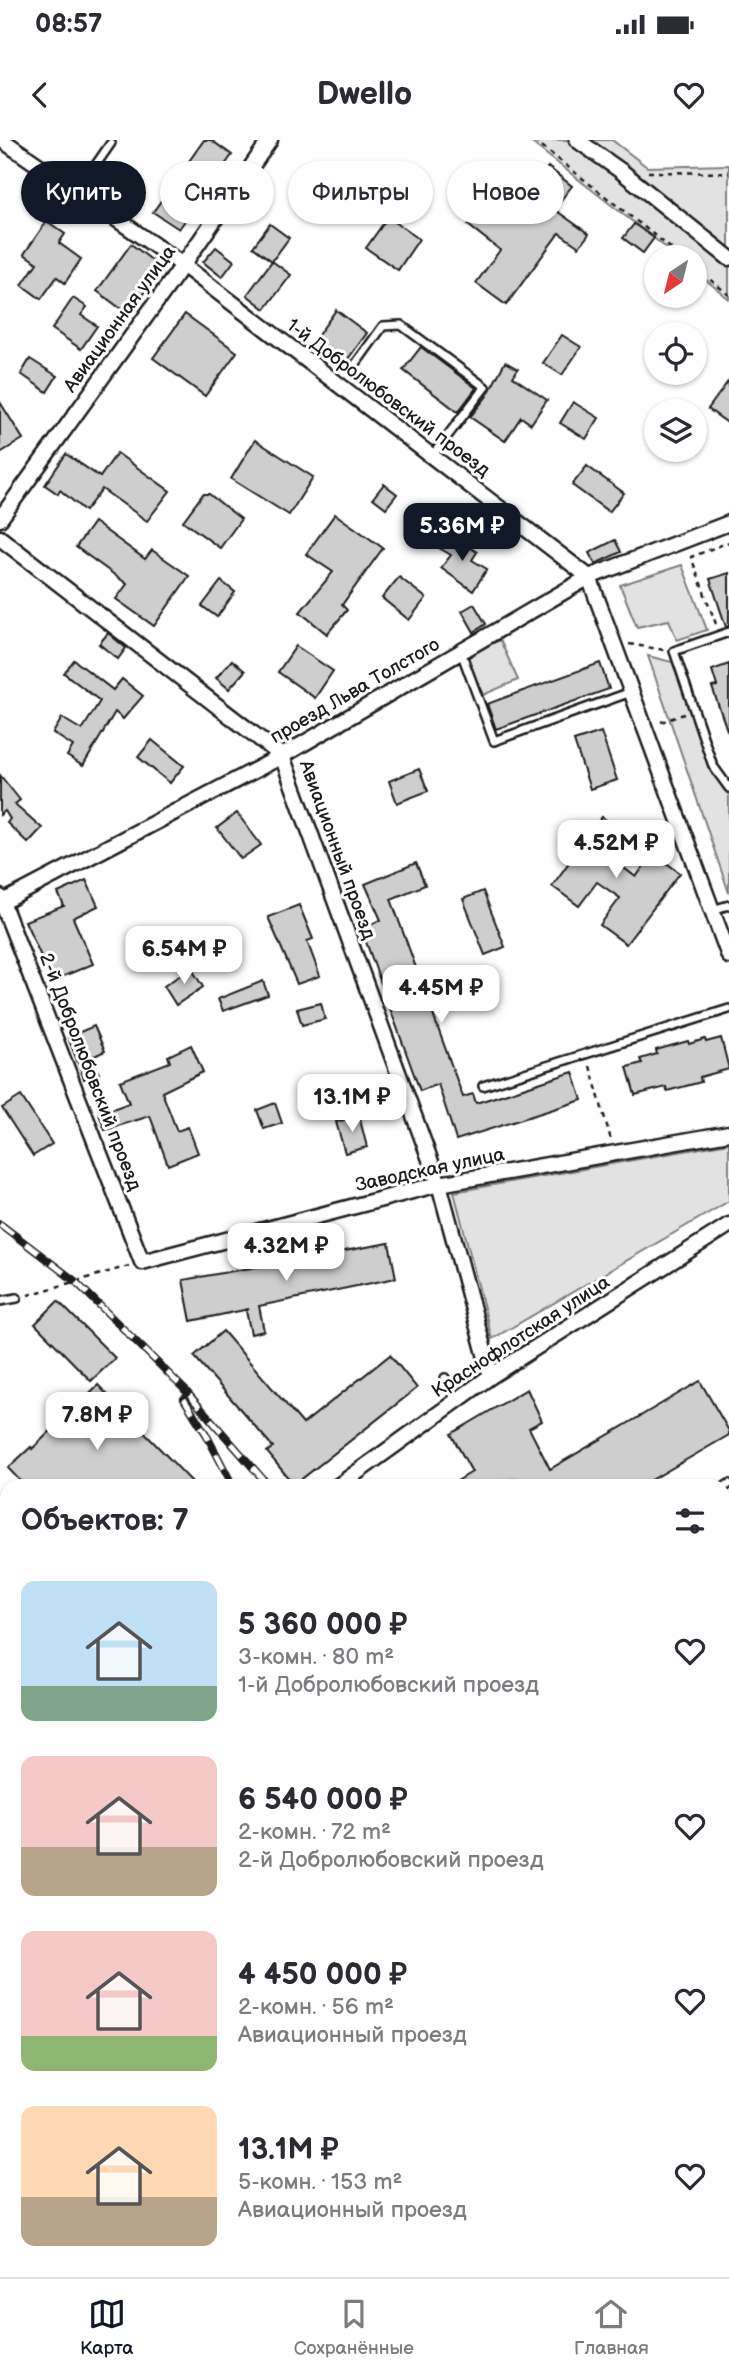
<!DOCTYPE html>
<html lang="ru">
<head>
<meta charset="utf-8">
<style>
	:root { --surface:#fff; --page:#f2f2f3; --text:#2b2b33; --muted:#7c7c81; --line:#e1e1e2; --accent:#111827 }
	body { margin:0; font-family:"Balsamiq Sans",sans-serif; background:var(--page); color:var(--text); height:100vh; display:flex; flex-direction:column; font-size:26px; white-space:nowrap }
	* { box-sizing:border-box; margin:0 }
	p { font-size:23px; color:var(--muted) }
	.icon { flex:none; width:38px; height:38px; fill:none; stroke:currentColor; stroke-width:2; stroke-linecap:round; stroke-linejoin:round }
	.map { position:relative; flex:1; overflow:hidden }
	.drawer { position:absolute; left:0px; top:1339px; width:730px; height:800px; display:flex; flex-direction:column; background:var(--surface); border-radius:21px 21px 0 0; box-shadow:0 2px 5px #0004 }
	.drawer>* { flex:none }
	.banner { position:absolute; left:21px; top:21px; width:688px; height:63px; display:flex; gap:14px }
	.needle { width:46px; rotate:215deg }
	.fabs { position:absolute; left:644px; top:105px; display:grid; gap:14px }
	.fabs a { display:grid; place-items:center; width:63px; height:63px; border-radius:50%; background:var(--surface); box-shadow:0 2px 5px #0004; font-size:35px }
	.price { position:absolute; translate:-50% -60px; padding:0 16px; border-radius:14px; background:#fff; color:#222; font-size:23px; line-height:46px; filter:drop-shadow(0 2px 4px #0008) }
	.price::after { content:''; position:absolute; left:50%; top:42px; width:21px; height:16px; margin-left:-10px; background:inherit; clip-path:polygon(0 0,100% 0,50% 100%) }
	.price.on { background:var(--accent); color:#fff }
	ul { padding:0; list-style:none }
	li { display:flex; align-items:center; gap:21px; height:175px; padding:0 21px }
	li span { display:grid; place-items:center; flex:none; width:196px; height:140px; border-radius:14px; color:#555 }
	li>.icon { margin-inline-start:auto }
	span .icon { width:84px; height:84px; fill:#fffc; stroke-width:1 }
	li b { font-size:30px }
	h2 { display:flex; justify-content:space-between; align-items:center; height:84px; padding:0 21px; font-size:30px }
	.tag { padding:0 24px; border-radius:32px; background:var(--surface); box-shadow:0 2px 5px #0004; font-size:24px; line-height:63px }
	.tag.on { background:var(--accent); color:#fff }
	.status { display:flex; justify-content:space-between; align-items:center; height:49px; padding:0 35px; background:var(--surface); direction:ltr }
	.status svg { height:19px; fill:currentColor }
	header { display:flex; justify-content:space-between; align-items:center; height:91px; padding:0 21px; background:var(--surface); font-size:32px; font-weight:600 }
	.dock { display:flex; justify-content:space-around; align-items:center; height:98px; border-top:2px solid var(--line); background:var(--surface); font-size:19px; color:var(--muted) }
	.dock a { display:grid; justify-items:center; gap:4px }
	.dock .on { color:var(--accent) }
	.map>svg:first-child { display:block }
	.green { fill:#e2e2e2; stroke:#7f7f7f; stroke-width:2 }
	.building { fill:#cecece; stroke:#1c1c1c; stroke-width:2 }
	.lines { fill:none; stroke-linecap:round; stroke-linejoin:round }
	.service-casing { stroke:#1c1c1c; stroke-width:12 }
	.minor-casing { stroke:#1c1c1c; stroke-width:19 }
	.path { stroke:#1c1c1c; stroke-width:2.5; stroke-dasharray:5 5; stroke-linecap:butt }
	.service { stroke:#fff; stroke-width:7 }
	.minor { stroke:#fff; stroke-width:14 }
	.rail-casing { stroke:#1c1c1c; stroke-width:8 }
	.rail { stroke:#fff; stroke-width:5; stroke-dasharray:16; stroke-linecap:butt }
	.labels { text-anchor:middle; dominant-baseline:central; stroke-width:6; stroke-linejoin:round; paint-order:stroke }
	.street-label { font-size:19px; fill:#1c1c1c; stroke:#fff }
</style>
</head>
<body>
<div class="status"><b>08:57</b><svg viewBox="0 0 49 12"><path d="M0 12V9h3v3zM5 12V6h3v6zM10 12V3h3v9zM15 12V0h3v12zM26 1h20v11H26zM47 4h2v5h-2z"/></svg></div>
<header><svg class="icon" aria-label="back" viewBox="0 0 24 24"><path d="M15 5l-7 7 7 7"/></svg>Dwello<svg class="icon" aria-label="heart" viewBox="0 0 24 24"><path d="M12 20l-8-8c-3-5 5-10 8-4 3-6 11-1 8 4z"/></svg></header>
<div class="map">
<svg width="729" height="2137" viewBox="0 0 729 2137">
	<rect width="100%" height="100%" fill="#fff"/>
	<filter id="ink" filterUnits="userSpaceOnUse"><feTurbulence type="fractalNoise" baseFrequency=".0143" numOctaves="2"/><feDisplacementMap in="SourceGraphic" scale="14" xChannelSelector="R" yChannelSelector="G"/><feConvolveMatrix kernelMatrix="1 2 1 2 8 2 1 2 1" color-interpolation-filters="sRGB"/></filter>
	<g filter="url(#ink)">
		<g class="green">
			<polygon points="528,0 612,0 647,27 729,25 729,159 695,131 695,117 678,117"/>
			<polygon points="682,425 707,490 677,500 669,480 637,487 620,445"/>
			<polygon points="500,500 518,540 483,555 466,515"/>
			<polygon points="648,516 676,523 710,628 729,653 729,753"/>
			<polygon points="729,1003 729,1061 492,1199 454,1052"/>
		</g>
		<g class="building">
			<polygon points="204,0 211,0 232,15 179,89 153,72"/>
			<polygon points="548,27 572,46 554,69 589,94 579,107 559,93 506,165 476,143 500,110 468,85 490,56 522,80 542,52 534,46"/>
			<polygon points="40,41 58,53 44,73 26,60"/>
			<polygon points="388,77 419,99 398,130 366,108"/>
			<polygon points="47,81 65,94 59,103 81,119 65,143 57,137 41,159 22,145 37,123 24,114"/>
			<polygon points="270,84 289,98 272,121 253,107"/>
			<polygon points="634,84 654,98 643,113 623,98"/>
			<polygon points="131,104 162,128 128,174 97,151"/>
			<polygon points="216,107 234,121 222,137 203,122"/>
			<polygon points="272,121 291,135 265,169 247,155"/>
			<polygon points="73,158 87,167 81,175 97,186 81,209 52,189"/>
			<polygon points="336,170 367,193 342,227 311,205"/>
			<polygon points="185,174 237,212 205,256 153,218"/>
			<polygon points="562,195 581,207 562,235 543,223"/>
			<polygon points="421,207 476,248 458,272 403,230"/>
			<polygon points="30,219 57,236 47,252 21,234"/>
			<polygon points="505,222 518,229 513,237 547,260 531,284 521,277 505,301 470,277 487,256"/>
			<polygon points="729,240 729,284 708,269"/>
			<polygon points="0,262 23,299 0,313"/>
			<polygon points="573,262 599,278 586,299 560,283"/>
			<polygon points="255,300 313,337 289,375 231,339"/>
			<polygon points="117,313 170,351 147,381 102,349 85,371 60,350 58,354 45,345 66,314 100,337"/>
			<polygon points="587,326 624,353 609,372 572,345"/>
			<polygon points="384,344 397,354 386,368 373,358"/>
			<polygon points="203,354 209,354 241,379 220,408 183,381"/>
			<polygon points="335,374 383,408 342,465 347,470 327,494 300,472 333,432 306,414"/>
			<polygon points="94,382 145,419 152,410 189,436 154,486 116,459 127,444 76,407"/>
			<polygon points="448,394 477,412 472,420 487,429 473,451 441,428 451,415 439,408"/>
			<polygon points="615,400 621,412 595,424 589,413"/>
			<polygon points="729,433 729,486 726,487 710,439"/>
			<polygon points="399,437 426,458 409,480 382,458"/>
			<polygon points="221,441 235,452 217,477 202,466"/>
			<polygon points="474,464 486,484 474,492 462,471"/>
			<polygon points="108,493 126,508 118,519 99,504"/>
			<polygon points="296,506 333,531 315,558 278,532"/>
			<polygon points="74,520 113,550 122,539 143,556 123,579 115,572 83,626 67,616 73,606 53,593 62,578 82,590 100,561 64,533"/>
			<polygon points="232,520 245,531 229,549 216,538"/>
			<polygon points="600,523 609,549 496,589 487,564"/>
			<polygon points="729,524 729,589 727,590 712,547 717,546 712,530"/>
			<polygon points="601,592 617,640 590,649 574,601"/>
			<polygon points="152,600 184,626 170,643 138,617"/>
			<polygon points="419,629 428,651 397,663 389,641"/>
			<polygon points="0,635 20,660 15,664 42,688 28,703 7,683 10,679 5,671 0,675"/>
			<polygon points="237,673 261,705 241,719 217,688"/>
			<polygon points="602,677 630,697 613,720 636,737 653,713 680,733 626,804 600,785 620,758 597,742 579,766 552,746"/>
			<polygon points="416,723 425,745 391,759 463,957 473,954 476,963 573,932 582,960 456,1000 438,944 420,951 361,788 381,780 365,744"/>
			<polygon points="86,740 98,766 73,778 93,824 52,841 25,781 64,766 58,753"/>
			<polygon points="483,751 505,807 485,815 463,759"/>
			<polygon points="299,765 313,799 307,801 320,836 297,844 268,777"/>
			<polygon points="191,828 203,847 176,865 164,846"/>
			<polygon points="263,841 268,855 223,871 218,859"/>
			<polygon points="321,863 325,879 302,885 297,869"/>
			<polygon points="94,886 105,911 92,917 99,934 84,939 68,897"/>
			<polygon points="721,898 729,929 700,937 701,942 667,951 666,947 635,955 627,927 642,923 640,919 657,914 656,910 688,901 689,904 705,899 706,902"/>
			<polygon points="191,905 203,932 162,952 177,991 188,987 198,1013 168,1025 150,976 105,990 99,974 129,963 120,941 170,922 168,916"/>
			<polygon points="21,956 52,1004 33,1016 2,968"/>
			<polygon points="275,963 282,983 264,989 257,970"/>
			<polygon points="359,976 367,1007 345,1013 336,982"/>
			<polygon points="389,1103 396,1138 259,1166 264,1191 251,1194 246,1171 249,1169 191,1181 183,1140"/>
			<polygon points="58,1161 115,1218 91,1241 35,1184"/>
			<polygon points="223,1191 303,1284 390,1215 417,1248 294,1345 267,1312 273,1307 194,1216"/>
			<polygon points="700,1241 729,1291 729,1295 641,1346 521,1346 518,1339 486,1342 489,1346 449,1346 472,1332 451,1294 527,1249 542,1281 529,1288 550,1329"/>
			<polygon points="98,1245 196,1346 25,1346 8,1328 31,1307 32,1309"/>
		</g>
		<g class="lines">
			<g class="service-casing">
				<g id="service">
					<polyline points="77,52 111,3"/>
					<polyline points="352,229 383,186 401,185 485,247 432,316"/>
					<polyline points="729,492 674,511 713,626 729,648"/>
					<polyline points="461,512 494,601 631,552"/>
					<polyline points="712,770 729,765"/>
					<polyline points="483,946 729,869"/>
					<polyline points="0,1161 17,1158"/>
					<polyline points="445,1238 456,1261"/>
					<polyline points="723,1348 729,1344"/>
					<polyline points="723,1542 729,1553"/>
					<polyline points="728,1926 729,1927"/>
					<polyline points="413,2132 418,2137"/>
				</g>
			</g>
			<g class="minor-casing">
				<g id="minor">
					<polyline points="2,0 183,125 589,437 729,816"/>
					<polyline points="577,0 621,31 729,118"/>
					<polyline points="0,379 183,125 270,0"/>
					<polyline points="0,398 282,616 439,1044 491,1236"/>
					<polyline points="0,757 142,1122 439,1044 729,993"/>
					<polyline points="3,762 282,616 589,437 729,383"/>
					<polyline points="338,1346 491,1236 729,1085"/>
					<polyline points="0,1572 7,1590"/>
					<polyline points="0,1780 7,1778"/>
					<polyline points="0,2025 7,2021"/>
				</g>
			</g>
			<g class="path">
				<polyline points="534,0 682,117"/>
				<polyline points="648,32 729,33"/>
				<polyline points="695,127 729,155"/>
				<polyline points="716,484 691,417 729,402"/>
				<polyline points="629,504 664,510"/>
				<polyline points="661,582 684,574"/>
				<polyline points="590,926 611,1000"/>
				<polyline points="28,1155 129,1126"/>
			</g>
			<use href="#service" class="service"/>
			<use href="#minor" class="minor"/>
			<g class="rail-casing">
				<g id="rail">
					<polyline points="0,1084 75,1141 184,1249 269,1346"/>
					<polyline points="184,1259 206,1294 233,1346"/>
					<polyline points="171,2137 176,2132"/>
					<polyline points="193,2137 198,2132"/>
				</g>
			</g>
			<use href="#rail" class="rail"/>
		</g>
	</g>
	<g class="labels">
		<g class="street-label">
			<text transform="translate(120 179) rotate(-54)">Авиационная улица</text>
			<text transform="translate(388 258) rotate(37)">1-й Добролюбовский проезд</text>
			<text transform="translate(355 551) rotate(-30)">проезд Льва Толстого</text>
			<text transform="translate(337 710) rotate(70)">Авиационный проезд</text>
			<text transform="translate(90 932) rotate(69)">2-й Добролюбовский проезд</text>
			<text transform="translate(430 1030) rotate(-12)">Заводская улица</text>
			<text transform="translate(521 1197) rotate(-33)">Краснофлотская улица</text>
		</g>
	</g>
</svg>
<div class="fabs">
<a><svg class="needle" viewBox="-14 -14 28 28"><path d="M0-13l5 13h-10z" fill="#e53935"/><path d="M0 13l5-13h-10z" fill="#7c7c81"/></svg></a>
<a><svg class="icon" aria-label="locate" viewBox="0 0 24 24"><circle cx="12" cy="12" r="6"/><path d="M12 2v4M12 18v4M2 12h4M18 12h4"/></svg></a>
<a><svg class="icon" aria-label="layers" viewBox="0 0 24 24"><path d="M12 4l9 5-9 5-9-5zM3 14l9 5 9-5"/></svg></a>
</div>
<b class="price on" style="left:462px;top:423px">5.36M ₽</b>
<b class="price" style="left:616px;top:740px">4.52M ₽</b>
<b class="price" style="left:184px;top:846px">6.54M ₽</b>
<b class="price" style="left:441px;top:885px">4.45M ₽</b>
<b class="price" style="left:352px;top:994px">13.1M ₽</b>
<b class="price" style="left:286px;top:1143px">4.32M ₽</b>
<b class="price" style="left:97px;top:1312px">7.8M ₽</b>
<div class="banner">
<a class="tag on">Купить</a>
<a class="tag">Снять</a>
<a class="tag">Фильтры</a>
<a class="tag">Новое</a>
</div>
<section class="drawer">
<h2>Объектов: 7<svg class="icon" aria-label="filters" viewBox="0 0 24 24"><path d="M4 7h16M4 17h16"/><circle cx="9" cy="7" r="2"/><circle cx="15" cy="17" r="2"/></svg></h2>
<ul>
<li><span style="background:linear-gradient(#bfe0f5 75%,#7fa58c 0)"><svg class="icon" aria-label="home" viewBox="0 0 24 24"><path d="M3 11l9-7 9 7M6 9v11h12V9"/></svg></span><div><b>5 360 000 ₽</b><p>3-комн. · 80 m²</p><p>1-й Добролюбовский проезд</p></div><svg class="icon" aria-label="heart" viewBox="0 0 24 24"><path d="M12 20l-8-8c-3-5 5-10 8-4 3-6 11-1 8 4z"/></svg></li>
<li><span style="background:linear-gradient(#f6c9c9 65%,#b9a48a 0)"><svg class="icon" aria-label="home" viewBox="0 0 24 24"><path d="M3 11l9-7 9 7M6 9v11h12V9"/></svg></span><div><b>6 540 000 ₽</b><p>2-комн. · 72 m²</p><p>2-й Добролюбовский проезд</p></div><svg class="icon" aria-label="heart" viewBox="0 0 24 24"><path d="M12 20l-8-8c-3-5 5-10 8-4 3-6 11-1 8 4z"/></svg></li>
<li><span style="background:linear-gradient(#f6c9c9 75%,#8fb573 0)"><svg class="icon" aria-label="home" viewBox="0 0 24 24"><path d="M3 11l9-7 9 7M6 9v11h12V9"/></svg></span><div><b>4 450 000 ₽</b><p>2-комн. · 56 m²</p><p>Авиационный проезд</p></div><svg class="icon" aria-label="heart" viewBox="0 0 24 24"><path d="M12 20l-8-8c-3-5 5-10 8-4 3-6 11-1 8 4z"/></svg></li>
<li><span style="background:linear-gradient(#ffd9b3 65%,#b9a48a 0)"><svg class="icon" aria-label="home" viewBox="0 0 24 24"><path d="M3 11l9-7 9 7M6 9v11h12V9"/></svg></span><div><b>13.1M ₽</b><p>5-комн. · 153 m²</p><p>Авиационный проезд</p></div><svg class="icon" aria-label="heart" viewBox="0 0 24 24"><path d="M12 20l-8-8c-3-5 5-10 8-4 3-6 11-1 8 4z"/></svg></li>
</ul>
</section>
</div>
<nav class="dock">
<a class="on"><svg class="icon" aria-label="map" viewBox="0 0 24 24"><path d="M3 6l6-2 6 2 6-2v14l-6 2-6-2-6 2zM9 4v14M15 6v14"/></svg>Карта</a>
<a><svg class="icon" aria-label="saved" viewBox="0 0 24 24"><path d="M7 4h10v16l-5-4-5 4z"/></svg>Сохранённые</a>
<a><svg class="icon" aria-label="home" viewBox="0 0 24 24"><path d="M3 11l9-7 9 7M6 9v11h12V9"/></svg>Главная</a>
</nav>
</body>
</html>
